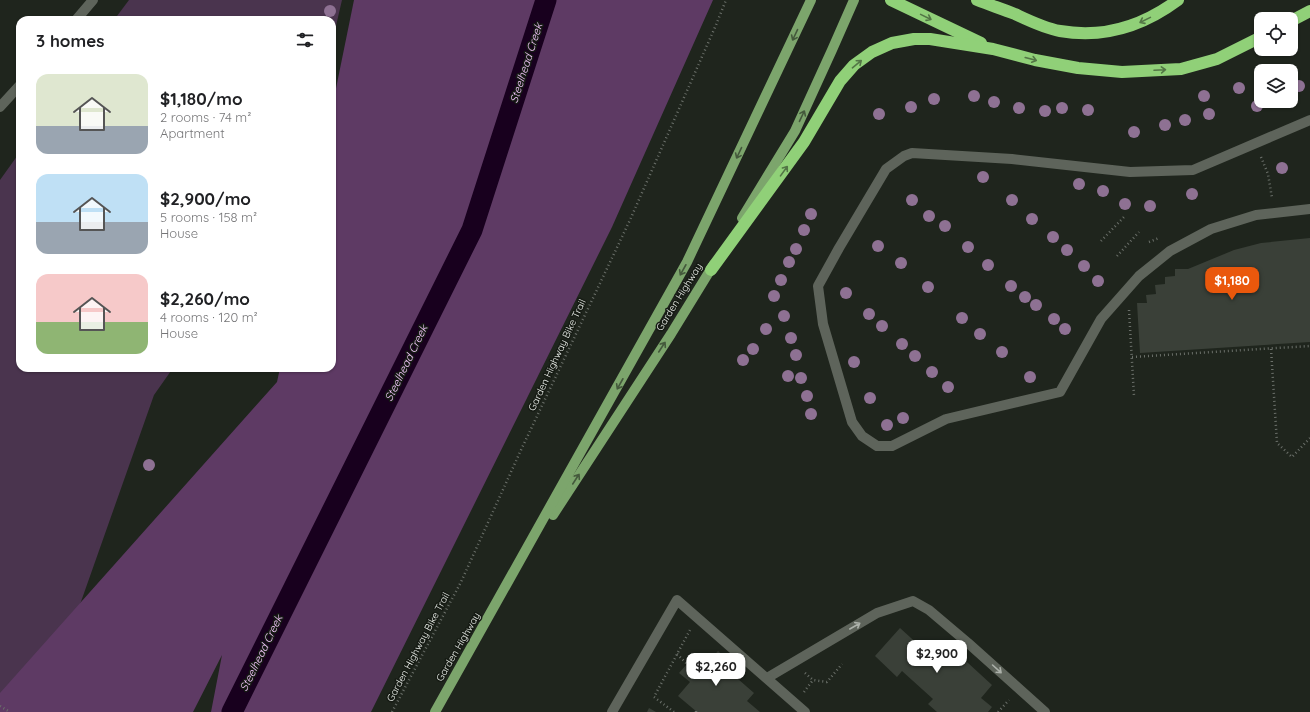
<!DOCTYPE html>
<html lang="en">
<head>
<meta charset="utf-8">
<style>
	:root { --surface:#fff; --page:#f6f6f6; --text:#202124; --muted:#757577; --accent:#ea580c }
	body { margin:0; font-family:Quicksand,sans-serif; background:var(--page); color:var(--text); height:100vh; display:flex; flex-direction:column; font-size:15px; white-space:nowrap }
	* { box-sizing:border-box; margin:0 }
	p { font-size:13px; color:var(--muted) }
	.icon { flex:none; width:22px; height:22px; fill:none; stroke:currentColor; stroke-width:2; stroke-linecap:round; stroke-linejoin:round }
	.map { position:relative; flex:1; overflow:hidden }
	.panel { position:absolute; left:16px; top:16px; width:320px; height:356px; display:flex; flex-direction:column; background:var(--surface); border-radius:12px; box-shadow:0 1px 3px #0004 }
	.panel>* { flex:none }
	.buttons { position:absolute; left:1254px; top:12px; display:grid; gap:8px }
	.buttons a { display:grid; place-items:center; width:44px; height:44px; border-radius:8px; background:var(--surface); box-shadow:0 1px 3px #0004; font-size:20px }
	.price { position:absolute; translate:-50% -34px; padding:0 9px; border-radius:8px; background:#fff; color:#222; font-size:13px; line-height:26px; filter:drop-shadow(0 1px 2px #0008) }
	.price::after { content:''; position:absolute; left:50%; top:24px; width:12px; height:9px; margin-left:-6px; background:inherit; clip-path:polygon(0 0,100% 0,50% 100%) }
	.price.active { background:var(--accent); color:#fff }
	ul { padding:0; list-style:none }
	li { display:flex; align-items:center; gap:12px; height:100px; padding:0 20px }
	li span { display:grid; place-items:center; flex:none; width:112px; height:80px; border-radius:12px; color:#555 }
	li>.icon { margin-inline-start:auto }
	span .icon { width:48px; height:48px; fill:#fffc; stroke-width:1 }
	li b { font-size:17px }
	h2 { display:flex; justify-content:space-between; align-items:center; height:48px; padding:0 20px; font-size:17px }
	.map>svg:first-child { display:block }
	.green { fill:#4a344e }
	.forest { fill:#5e3a64 }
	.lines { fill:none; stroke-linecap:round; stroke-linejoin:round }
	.canal { stroke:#18001e; stroke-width:21 }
	.building { fill:#3a4038 }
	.path { stroke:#6b706a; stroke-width:2.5; stroke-dasharray:1 3; stroke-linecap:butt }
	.lane { stroke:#5e645b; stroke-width:10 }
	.street { stroke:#5e645b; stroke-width:10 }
	.primary { stroke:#7ca56c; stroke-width:10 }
	.highway { stroke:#90d078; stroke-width:12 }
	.tree { fill:#8e7193 }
	.oneway { stroke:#537646 }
	.oneway2 { stroke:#44593c }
	.oneway3 { stroke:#acb1aa }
	.labels { text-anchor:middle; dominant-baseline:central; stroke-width:3; stroke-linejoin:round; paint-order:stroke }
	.street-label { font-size:10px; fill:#ecf0eb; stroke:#161b14 }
	.water-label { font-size:11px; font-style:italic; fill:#f5c6fe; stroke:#161b14 }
</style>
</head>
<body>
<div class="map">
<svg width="1310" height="712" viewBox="0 0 1310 712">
	<rect width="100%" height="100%" fill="#1f251d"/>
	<g class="green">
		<polygon points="129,0 342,0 332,43 332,20 114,20"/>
		<polygon points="20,152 20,368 173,368 154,395 42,712 0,712 0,180"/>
	</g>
	<polygon class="forest" points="354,0 713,0 612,227 371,712 211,712 222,655 193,712 0,712 0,693 277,382 280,368 332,368 332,108"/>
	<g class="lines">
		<polyline class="canal" points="232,712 472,230 546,0"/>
	</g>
	<g class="building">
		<polygon points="1310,238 1310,342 1140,353 1137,303 1147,303 1146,295 1156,294 1155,285 1165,284 1165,277 1175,276 1175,269 1188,269 1234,250 1261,243"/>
		<polygon points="900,628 922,648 929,641 936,647 943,640 992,685 981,698 992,707 988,712 937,712 928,704 933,699 902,671 897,677 875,656"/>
		<polygon points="718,651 743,673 738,679 754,693 747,701 760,712 697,712 678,696 690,682 679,673 687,664 696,655 706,664"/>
		<polygon points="649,708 656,712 647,712"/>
	</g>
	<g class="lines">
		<g class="path">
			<polyline points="1261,157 1268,174 1272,198"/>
			<polyline points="1101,241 1124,217"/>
			<polyline points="1149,242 1159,238"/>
			<polyline points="1117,256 1139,232"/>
			<polyline points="1129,310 1134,396"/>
			<polyline points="1271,349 1277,443 1292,457 1310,438"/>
			<polyline points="1132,357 1310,346"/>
			<polyline points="677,654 687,664"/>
			<polyline points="805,673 813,680 827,682 842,664"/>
			<polyline points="804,692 813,680"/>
			<polyline points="0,706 10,712"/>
			<polyline points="392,712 461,582 521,450 630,220 716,25 726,0"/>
			<polyline points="674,712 654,697 690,630"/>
			<polyline points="696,712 696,711"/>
			<polyline points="998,712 1009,700"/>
		</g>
		<g class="lane">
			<polyline points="1310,120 1193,170 1130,172 1012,159 912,153 904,156 886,169 839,248 818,286 823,324 852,422 862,436 877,446 892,446 946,419 1060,392 1101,319 1139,276 1170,251 1211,229 1256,215 1310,209"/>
			<polyline points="767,678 877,613 913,601 929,610 968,643 1045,712"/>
			<polyline points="612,712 677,600 805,712"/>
		</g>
		<g class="street">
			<polyline points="76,20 93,0"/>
			<polyline points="0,107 20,85"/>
		</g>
		<g class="primary">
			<polyline points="742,218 795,131 832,50 854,0"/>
			<polyline points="553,515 671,334 714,264"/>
			<polyline points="435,712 687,262 811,0"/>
		</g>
		<g class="highway">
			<polyline points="891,0 981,43"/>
			<path d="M 977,0 C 990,5 1002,9 1015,14 C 1030,21 1044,28 1060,31 C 1105,39 1143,26 1178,0"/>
			<polyline points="1291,21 1310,11"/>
			<polyline points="711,270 804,142 840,81 854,65 872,52 892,43 914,39 930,39 993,49 1035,60 1078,68 1122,72 1181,69 1217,59 1261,37"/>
		</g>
	</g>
	<g class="tree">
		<circle cx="330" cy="11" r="6"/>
		<circle cx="1299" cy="86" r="6"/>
		<circle cx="1239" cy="88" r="6"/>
		<circle cx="974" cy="96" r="6"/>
		<circle cx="1204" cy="96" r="6"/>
		<circle cx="934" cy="99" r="6"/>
		<circle cx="994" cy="102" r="6"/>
		<circle cx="1257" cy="106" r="6"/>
		<circle cx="911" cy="107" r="6"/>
		<circle cx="1019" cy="108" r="6"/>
		<circle cx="1062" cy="108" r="6"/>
		<circle cx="1088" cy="110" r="6"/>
		<circle cx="1045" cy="111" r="6"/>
		<circle cx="879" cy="114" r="6"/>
		<circle cx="1209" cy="114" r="6"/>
		<circle cx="1185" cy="120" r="6"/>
		<circle cx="1165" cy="125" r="6"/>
		<circle cx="1134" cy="132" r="6"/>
		<circle cx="1282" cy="168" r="6"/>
		<circle cx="983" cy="177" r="6"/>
		<circle cx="1079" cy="184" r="6"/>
		<circle cx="1103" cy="191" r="6"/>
		<circle cx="1192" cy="194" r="6"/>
		<circle cx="912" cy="200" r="6"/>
		<circle cx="1012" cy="200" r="6"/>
		<circle cx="1125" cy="204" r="6"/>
		<circle cx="1150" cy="206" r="6"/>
		<circle cx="811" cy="214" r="6"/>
		<circle cx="929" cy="216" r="6"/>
		<circle cx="1032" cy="219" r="6"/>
		<circle cx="945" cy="226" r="6"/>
		<circle cx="804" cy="230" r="6"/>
		<circle cx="1053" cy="237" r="6"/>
		<circle cx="878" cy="246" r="6"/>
		<circle cx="968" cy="247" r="6"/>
		<circle cx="796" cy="249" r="6"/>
		<circle cx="1067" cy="250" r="6"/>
		<circle cx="789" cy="262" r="6"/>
		<circle cx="901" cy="263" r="6"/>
		<circle cx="988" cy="265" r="6"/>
		<circle cx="1084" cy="266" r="6"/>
		<circle cx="781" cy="280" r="6"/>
		<circle cx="1098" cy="281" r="6"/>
		<circle cx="1011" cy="286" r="6"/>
		<circle cx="928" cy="287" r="6"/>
		<circle cx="846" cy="293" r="6"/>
		<circle cx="774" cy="296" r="6"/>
		<circle cx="1025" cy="297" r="6"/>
		<circle cx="1036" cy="305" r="6"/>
		<circle cx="869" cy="314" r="6"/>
		<circle cx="784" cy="316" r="6"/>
		<circle cx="962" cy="318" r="6"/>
		<circle cx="1054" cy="319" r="6"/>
		<circle cx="882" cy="326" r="6"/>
		<circle cx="766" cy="329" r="6"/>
		<circle cx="1065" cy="329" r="6"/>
		<circle cx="980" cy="334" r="6"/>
		<circle cx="791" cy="338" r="6"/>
		<circle cx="902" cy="344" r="6"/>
		<circle cx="753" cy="349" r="6"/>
		<circle cx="1002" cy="352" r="6"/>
		<circle cx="796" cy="355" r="6"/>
		<circle cx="915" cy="356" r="6"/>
		<circle cx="743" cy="360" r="6"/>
		<circle cx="854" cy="362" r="6"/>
		<circle cx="932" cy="372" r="6"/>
		<circle cx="788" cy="376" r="6"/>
		<circle cx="1030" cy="377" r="6"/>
		<circle cx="801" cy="378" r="6"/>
		<circle cx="948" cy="387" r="6"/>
		<circle cx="807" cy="396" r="6"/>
		<circle cx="870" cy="398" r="6"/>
		<circle cx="811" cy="414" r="6"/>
		<circle cx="903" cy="418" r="6"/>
		<circle cx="887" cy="425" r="6"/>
		<circle cx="149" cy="465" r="6"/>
	</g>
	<defs><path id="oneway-shaft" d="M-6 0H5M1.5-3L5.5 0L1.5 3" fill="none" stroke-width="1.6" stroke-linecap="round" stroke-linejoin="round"/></defs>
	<g class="oneway">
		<use href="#oneway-shaft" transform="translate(926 17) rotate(26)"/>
		<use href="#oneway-shaft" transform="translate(1145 20) rotate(154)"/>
		<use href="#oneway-shaft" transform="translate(1031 59) rotate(15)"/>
		<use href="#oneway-shaft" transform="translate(857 64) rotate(-40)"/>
		<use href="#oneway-shaft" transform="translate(1160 70) rotate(-3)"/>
		<use href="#oneway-shaft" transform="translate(784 171) rotate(-54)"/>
	</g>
	<g class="oneway2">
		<use href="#oneway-shaft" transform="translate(795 35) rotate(115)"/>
		<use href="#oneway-shaft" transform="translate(802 116) rotate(-65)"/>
		<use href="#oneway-shaft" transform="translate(739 153) rotate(115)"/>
		<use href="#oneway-shaft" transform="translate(683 270) rotate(119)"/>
		<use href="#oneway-shaft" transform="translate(662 347) rotate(-57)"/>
		<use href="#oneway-shaft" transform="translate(620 384) rotate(119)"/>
		<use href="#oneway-shaft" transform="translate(576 479) rotate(-57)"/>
	</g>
	<g class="oneway3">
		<use href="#oneway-shaft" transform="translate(855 626) rotate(-30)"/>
		<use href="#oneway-shaft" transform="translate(997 669) rotate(42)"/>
	</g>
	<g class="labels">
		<g class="street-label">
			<text transform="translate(679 297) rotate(-58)">Garden Highway</text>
			<text transform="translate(557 355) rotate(-65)">Garden Highway Bike Trail</text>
			<text transform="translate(418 647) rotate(-62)">Garden Highway Bike Trail</text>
			<text transform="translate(458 647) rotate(-60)">Garden Highway</text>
		</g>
		<g class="water-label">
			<text transform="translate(526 63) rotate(-72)">Steelhead Creek</text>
			<text transform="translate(406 363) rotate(-64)">Steelhead Creek</text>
			<text transform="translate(261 653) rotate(-64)">Steelhead Creek</text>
		</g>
	</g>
</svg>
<div class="buttons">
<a><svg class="icon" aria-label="locate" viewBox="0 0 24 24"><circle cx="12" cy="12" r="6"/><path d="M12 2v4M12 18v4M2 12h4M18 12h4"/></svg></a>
<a><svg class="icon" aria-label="layers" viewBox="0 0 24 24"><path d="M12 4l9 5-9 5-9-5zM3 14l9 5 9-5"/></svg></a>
</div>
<b class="price active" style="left:1232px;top:301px">$1,180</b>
<b class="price" style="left:937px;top:674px">$2,900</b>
<b class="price" style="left:716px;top:687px">$2,260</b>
<section class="panel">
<h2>3 homes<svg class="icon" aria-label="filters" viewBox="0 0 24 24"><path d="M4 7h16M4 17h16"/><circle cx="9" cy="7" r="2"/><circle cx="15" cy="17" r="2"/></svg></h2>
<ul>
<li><span style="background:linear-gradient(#dfe7d0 65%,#9aa5b1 0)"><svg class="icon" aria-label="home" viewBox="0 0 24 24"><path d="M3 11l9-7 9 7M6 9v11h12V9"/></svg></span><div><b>$1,180/mo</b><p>2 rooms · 74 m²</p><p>Apartment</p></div></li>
<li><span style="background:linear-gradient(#bfe0f5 60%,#9aa5b1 0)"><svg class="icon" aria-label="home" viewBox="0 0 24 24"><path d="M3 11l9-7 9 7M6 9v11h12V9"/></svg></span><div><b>$2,900/mo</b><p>5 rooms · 158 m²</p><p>House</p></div></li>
<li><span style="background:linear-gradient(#f6c9c9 60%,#8fb573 0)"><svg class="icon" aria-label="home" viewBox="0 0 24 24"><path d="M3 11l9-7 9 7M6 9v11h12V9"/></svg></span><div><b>$2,260/mo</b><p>4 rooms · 120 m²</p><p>House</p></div></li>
</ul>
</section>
</div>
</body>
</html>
